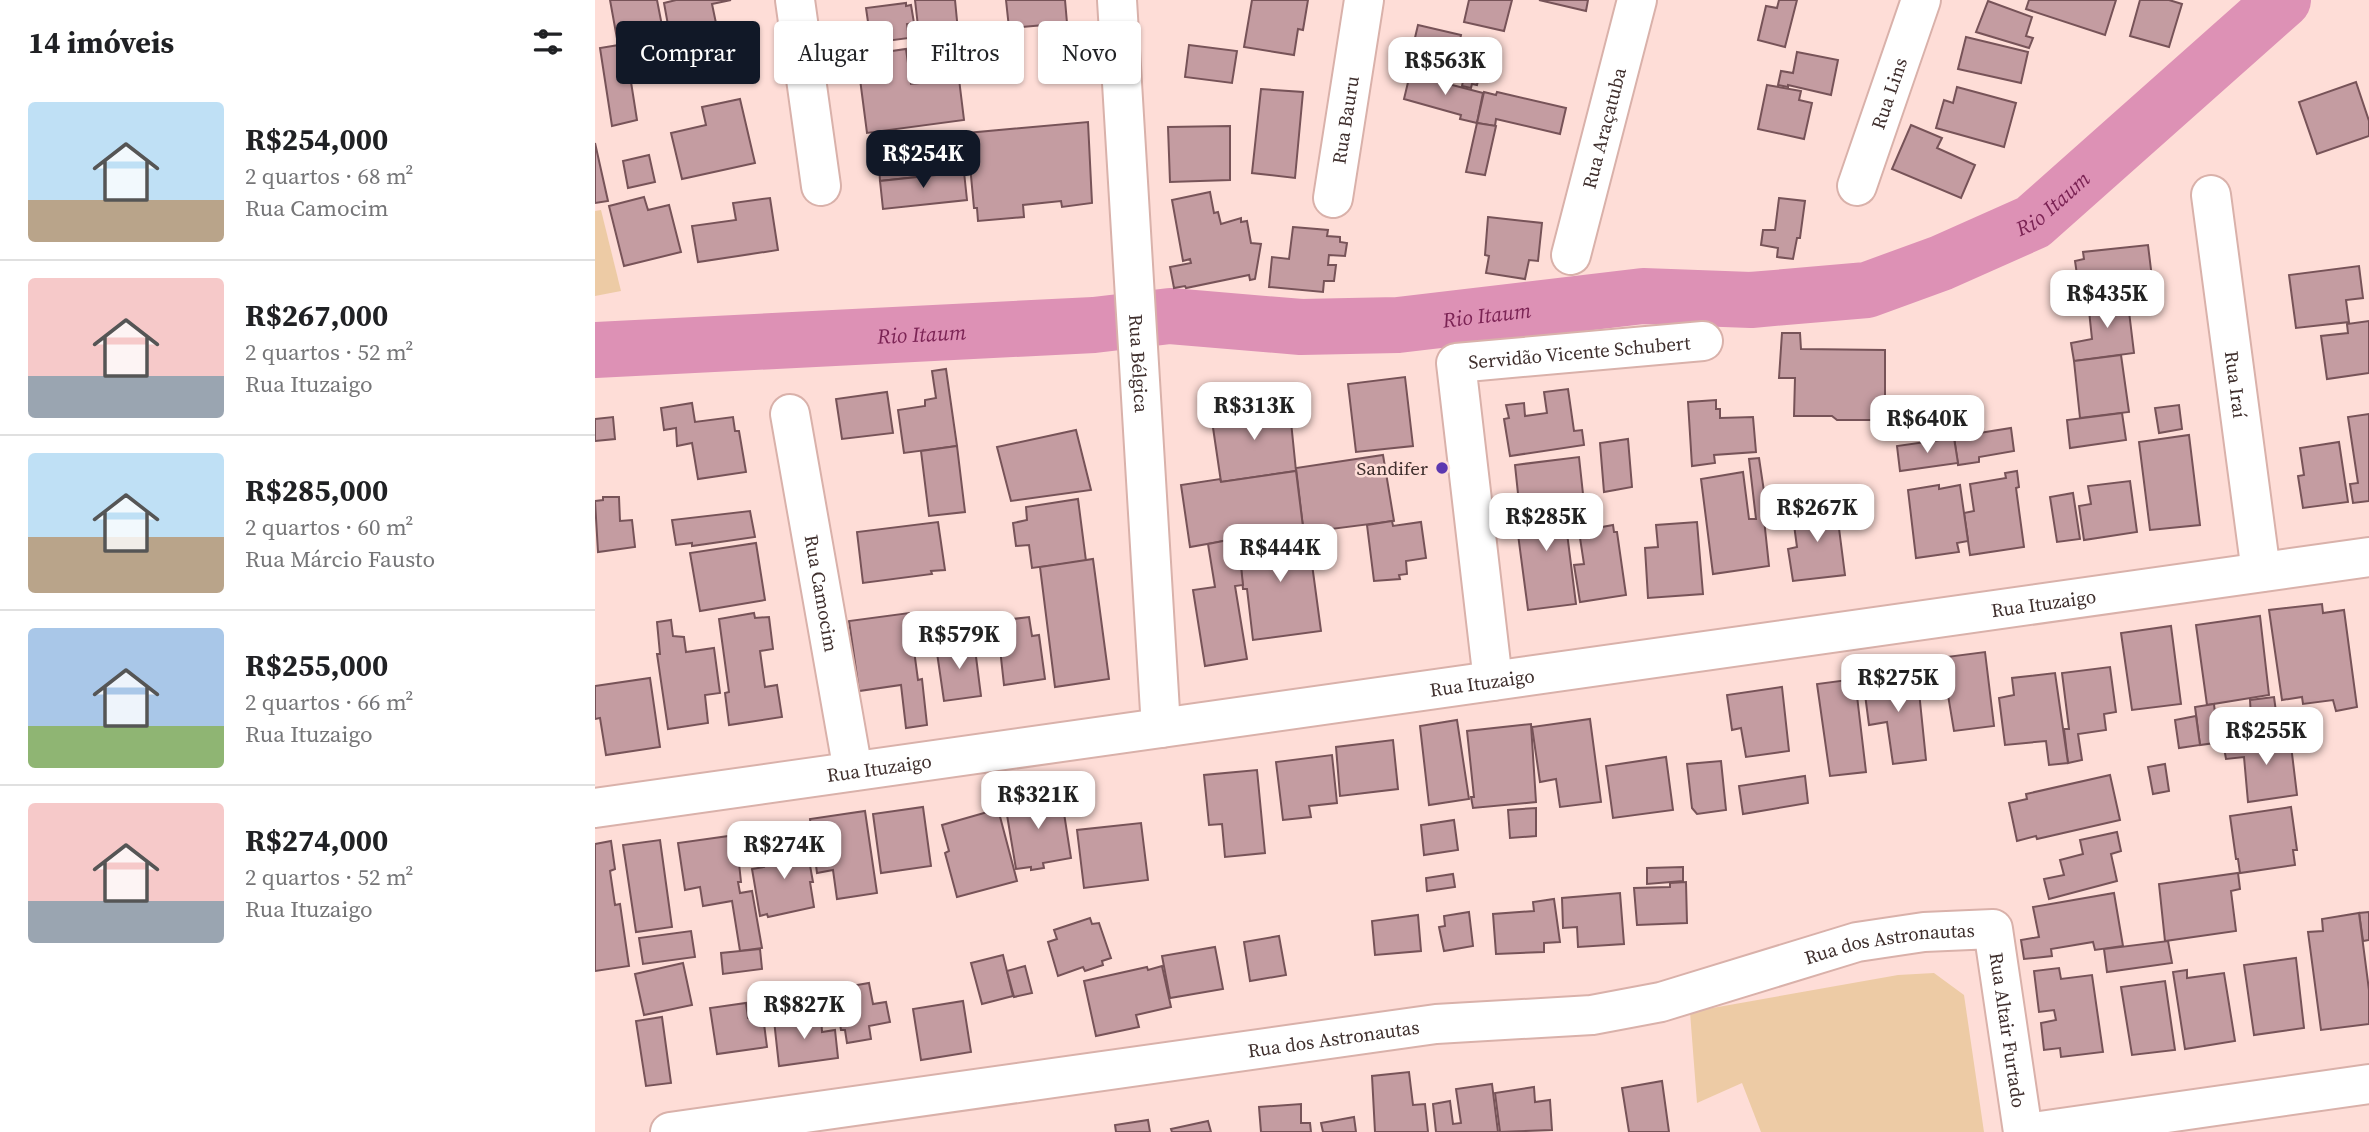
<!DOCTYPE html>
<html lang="pt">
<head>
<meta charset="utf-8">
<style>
	:root { --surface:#fff; --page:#f6f6f6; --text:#202124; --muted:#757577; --line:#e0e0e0; --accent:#111827 }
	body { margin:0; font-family:"Source Serif 4",serif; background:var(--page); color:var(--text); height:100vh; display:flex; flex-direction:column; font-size:26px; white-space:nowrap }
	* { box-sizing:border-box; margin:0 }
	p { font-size:23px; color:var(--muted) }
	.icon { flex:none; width:38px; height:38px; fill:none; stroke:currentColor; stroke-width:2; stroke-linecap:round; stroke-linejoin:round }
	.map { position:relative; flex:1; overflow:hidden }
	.details { display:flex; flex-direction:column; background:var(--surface); width:595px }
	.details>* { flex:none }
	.hud { position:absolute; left:21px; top:21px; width:665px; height:63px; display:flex; gap:14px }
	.price { position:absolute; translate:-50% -60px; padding:0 16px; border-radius:14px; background:#fff; color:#222; font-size:23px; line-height:46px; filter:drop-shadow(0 2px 4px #0008) }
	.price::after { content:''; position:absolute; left:50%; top:42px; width:21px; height:16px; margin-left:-10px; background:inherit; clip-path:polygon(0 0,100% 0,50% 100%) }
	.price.active { background:var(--accent); color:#fff }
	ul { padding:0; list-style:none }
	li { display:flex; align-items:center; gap:21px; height:175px; padding:0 28px }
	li+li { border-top:2px solid var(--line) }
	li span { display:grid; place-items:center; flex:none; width:196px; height:140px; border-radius:7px; color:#555 }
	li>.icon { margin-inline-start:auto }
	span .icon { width:84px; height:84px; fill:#fffc; stroke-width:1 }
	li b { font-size:30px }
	h2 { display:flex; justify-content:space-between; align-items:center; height:84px; padding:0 28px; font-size:30px }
	.chip { padding:0 24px; border-radius:7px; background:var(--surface); box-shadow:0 2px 5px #0004; font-size:24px; line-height:63px }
	.chip.active { background:var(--accent); color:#fff }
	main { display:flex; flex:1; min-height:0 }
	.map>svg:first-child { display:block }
	.green { fill:#edcba5 }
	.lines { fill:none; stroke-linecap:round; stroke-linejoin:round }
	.river { stroke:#dd91b5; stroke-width:56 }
	.building { fill:#c49ca1; stroke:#775358; stroke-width:2 }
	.minor-casing { stroke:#d9b1aa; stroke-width:42 }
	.minor { stroke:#fff; stroke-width:38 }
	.poi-dot { fill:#5c38b0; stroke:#feddd7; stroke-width:2.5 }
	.labels { text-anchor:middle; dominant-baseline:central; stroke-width:5; stroke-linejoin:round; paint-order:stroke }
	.street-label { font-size:19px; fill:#3f2f2d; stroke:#feddd7 }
	.poi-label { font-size:19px; fill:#3f2f2d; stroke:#feddd7; text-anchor:end }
	.water-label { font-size:21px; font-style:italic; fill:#7b2354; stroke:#feddd7 }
</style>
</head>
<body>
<main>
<section class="details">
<h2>14 imóveis<svg class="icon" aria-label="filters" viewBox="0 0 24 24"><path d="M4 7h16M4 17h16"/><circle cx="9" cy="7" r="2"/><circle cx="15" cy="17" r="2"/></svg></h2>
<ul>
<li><span style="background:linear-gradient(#bfe0f5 70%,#b9a48a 0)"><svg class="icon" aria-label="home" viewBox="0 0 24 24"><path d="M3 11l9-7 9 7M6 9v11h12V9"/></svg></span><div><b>R$254,000</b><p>2 quartos · 68 m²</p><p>Rua Camocim</p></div></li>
<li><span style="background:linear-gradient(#f6c9c9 70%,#9aa5b1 0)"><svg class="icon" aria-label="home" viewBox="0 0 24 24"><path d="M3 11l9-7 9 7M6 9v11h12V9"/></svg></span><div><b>R$267,000</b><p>2 quartos · 52 m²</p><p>Rua Ituzaigo</p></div></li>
<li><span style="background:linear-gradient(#bfe0f5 60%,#b9a48a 0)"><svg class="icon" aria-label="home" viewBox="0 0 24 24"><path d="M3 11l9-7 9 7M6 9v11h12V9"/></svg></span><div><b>R$285,000</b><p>2 quartos · 60 m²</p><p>Rua Márcio Fausto</p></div></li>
<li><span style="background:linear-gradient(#a9c7e8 70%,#8fb573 0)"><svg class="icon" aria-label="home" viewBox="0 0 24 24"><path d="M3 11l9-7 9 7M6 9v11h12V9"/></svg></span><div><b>R$255,000</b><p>2 quartos · 66 m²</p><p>Rua Ituzaigo</p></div></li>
<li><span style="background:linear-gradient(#f6c9c9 70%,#9aa5b1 0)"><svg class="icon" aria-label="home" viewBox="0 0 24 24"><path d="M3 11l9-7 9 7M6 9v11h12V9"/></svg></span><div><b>R$274,000</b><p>2 quartos · 52 m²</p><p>Rua Ituzaigo</p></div></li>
</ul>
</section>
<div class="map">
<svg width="1774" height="1132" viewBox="0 0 1774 1132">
	<rect width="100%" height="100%" fill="#feddd7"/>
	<g class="green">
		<polygon points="6,210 26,291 0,296 0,211"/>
		<polygon points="1339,973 1369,995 1389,1132 1166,1132 1147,1083 1102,1103 1095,1012 1303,975"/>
	</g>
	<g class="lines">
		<path class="river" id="s1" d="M 0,350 L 499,325 L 575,316 L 706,327 L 803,325 L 1048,296 L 1156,300 L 1272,290 L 1346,263 L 1438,222 L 1688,0"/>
	</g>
	<g class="building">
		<polygon points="15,0 62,0 69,36 23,44"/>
		<polygon points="136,0 117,4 122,28 75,36 69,3 81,0"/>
		<polygon points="320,0 360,0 363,31 324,35"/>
		<polygon points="411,0 470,0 472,23 414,28"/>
		<polygon points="657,0 713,0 708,30 703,29 699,55 649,47"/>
		<polygon points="874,0 917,0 909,31 869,22"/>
		<polygon points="944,0 993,0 991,11"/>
		<polygon points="1184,0 1202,0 1190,47 1163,40 1171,6 1182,8"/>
		<polygon points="1434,0 1521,0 1510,35 1431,9"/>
		<polygon points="1545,0 1574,0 1587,4 1574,47 1535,36"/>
		<polygon points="1393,1 1437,17 1431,36 1438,38 1434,48 1381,32"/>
		<polygon points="311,3 311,6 316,5 319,23 312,24 314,38 276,43 271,8"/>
		<polygon points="823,25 866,35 858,73 814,63"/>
		<polygon points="144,29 148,52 70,66 66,46 84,43 83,40"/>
		<polygon points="1371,37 1433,52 1426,83 1363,69"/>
		<polygon points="30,44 42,120 17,126 5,48"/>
		<polygon points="594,45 642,51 637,83 590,77"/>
		<polygon points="311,49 316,84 364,79 369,120 272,133 262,56"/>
		<polygon points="873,52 889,56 882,85 877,84 876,88 867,86 868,81 866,81"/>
		<polygon points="1202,52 1243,60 1236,95 1193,85 1193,87 1183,85 1186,71 1198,73"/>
		<polygon points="815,74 888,93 882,123 865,119 866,115 809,99"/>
		<polygon points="1761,82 1774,121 1774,136 1722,154 1704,102"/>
		<polygon points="1172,85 1206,91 1204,100 1217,103 1209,139 1163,129"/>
		<polygon points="1362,87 1421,103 1409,147 1341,128 1349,100 1358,103"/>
		<polygon points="666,89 708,92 700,178 657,173"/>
		<polygon points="889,92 901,95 902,92 971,108 965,134 901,119 900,126 882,123"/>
		<polygon points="145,99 160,163 87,179 76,133 111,125 107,107"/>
		<polygon points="493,122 497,203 467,207 466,201 428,205 429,217 383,221 382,208 379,208 372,133"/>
		<polygon points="882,123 901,126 890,175 871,172"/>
		<polygon points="1316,125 1347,138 1342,148 1380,165 1366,198 1297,169"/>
		<polygon points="635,126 635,180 575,182 573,127"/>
		<polygon points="0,143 13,201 0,203"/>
		<polygon points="367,145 369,172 285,181 284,164 303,162 301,152"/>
		<polygon points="54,155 60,182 33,188 28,161"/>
		<polygon points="369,172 372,200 288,209 285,181"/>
		<polygon points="615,192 619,213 623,212 626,224 646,218 646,222 652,221 656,243 666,244 660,279 655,280 654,275 591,288 590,286 579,288 575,267 596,263 595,259 588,261 577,200"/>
		<polygon points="49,197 53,210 74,205 86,252 29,266 14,206"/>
		<polygon points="175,198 183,250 103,262 97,226 141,220 138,203"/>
		<polygon points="1184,198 1210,201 1205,238 1202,238 1198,259 1182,257 1183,248 1166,245 1168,230 1180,230"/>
		<polygon points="893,217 947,223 943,261 934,260 930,279 891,273 894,256 890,255"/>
		<polygon points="698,227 733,230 732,236 745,237 745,242 752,243 750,256 734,255 733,265 741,265 739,281 729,281 728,292 674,287 677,257 694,259"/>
		<polygon points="1553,245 1558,286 1506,292 1507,299 1486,302 1480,261 1489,259 1488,252"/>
		<polygon points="1764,266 1768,298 1751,300 1754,322 1701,328 1694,275"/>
		<polygon points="1532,295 1539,353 1479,361 1476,343 1497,339 1493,301"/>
		<polygon points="1774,321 1774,373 1732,379 1726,336 1753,333 1752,324"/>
		<polygon points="1187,333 1205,333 1206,349 1290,350 1290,420 1242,420 1237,416 1199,416 1200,378 1184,378"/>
		<polygon points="1526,355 1534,412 1485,418 1479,361"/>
		<polygon points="351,369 362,446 309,453 303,410 330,406 330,400 341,398 337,371"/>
		<polygon points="810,377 818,446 761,452 753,384"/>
		<polygon points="973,389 979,431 987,430 989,445 915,456 909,419 914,418 911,405 929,403 930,416 952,413 949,392"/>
		<polygon points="292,392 298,433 247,439 241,399"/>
		<polygon points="1121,400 1121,409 1125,409 1125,418 1158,417 1161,452 1119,455 1120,463 1097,466 1093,402"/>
		<polygon points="694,402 701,471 626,482 616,414"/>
		<polygon points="97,403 100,422 138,417 140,431 144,431 151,472 103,479 97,443 82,446 81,428 69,430 66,408"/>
		<polygon points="1584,405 1587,429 1564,433 1560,408"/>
		<polygon points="1527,413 1531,440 1475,448 1472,420"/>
		<polygon points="1774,414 1774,501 1758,503 1755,484 1763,483 1753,417"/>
		<polygon points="18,417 20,439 0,441 0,419"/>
		<polygon points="1416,428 1419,451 1384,457 1384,462 1363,465 1359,437"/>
		<polygon points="481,430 496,490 416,501 402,447"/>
		<polygon points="1594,435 1605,525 1555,530 1544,442"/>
		<polygon points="1359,438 1363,463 1305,471 1302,446"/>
		<polygon points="1033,439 1037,487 1009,492 1005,443"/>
		<polygon points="1744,442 1753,502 1708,508 1703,476 1709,475 1705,448"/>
		<polygon points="362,446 370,512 334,516 326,451"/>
		<polygon points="788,455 799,521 713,532 712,527 708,527 701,468"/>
		<polygon points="984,457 988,494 924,503 920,465"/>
		<polygon points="1164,458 1173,518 1169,519 1174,566 1118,574 1106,479 1148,472 1154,519 1161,519 1154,459"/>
		<polygon points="701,471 708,527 595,547 586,485 625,479 626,482"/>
		<polygon points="1422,471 1424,487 1421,488 1429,547 1375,555 1369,513 1379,511 1375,484 1411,478 1410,473"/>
		<polygon points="1535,481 1542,532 1489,540 1484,506 1496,504 1493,486"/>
		<polygon points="1344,485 1344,489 1365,485 1373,541 1362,543 1364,552 1321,558 1313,490"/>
		<polygon points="1478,493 1485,539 1462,542 1455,497"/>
		<polygon points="8,497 24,497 25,521 37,520 40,547 3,552 0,501 8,500"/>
		<polygon points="970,497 975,533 972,533 981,604 933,610 919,504"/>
		<polygon points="483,499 491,561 437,568 434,545 421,546 418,523 432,520 431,507"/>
		<polygon points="1241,505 1250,575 1198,581 1193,549 1202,547 1197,510"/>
		<polygon points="155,511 160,537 97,546 97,543 81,545 77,520"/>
		<polygon points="797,521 798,526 826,522 831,558 811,561 812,574 804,575 805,579 779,581 772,525"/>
		<polygon points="343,522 350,570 336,571 337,574 268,583 262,532"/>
		<polygon points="1102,522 1108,594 1053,598 1050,548 1063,547 1061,525"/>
		<polygon points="1018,525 1019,532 1022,532 1031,595 985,602 979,565 989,564 985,538 997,537 996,529"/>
		<polygon points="712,527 726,631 658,640 652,589 648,589 643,538"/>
		<polygon points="643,538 648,585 640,586 652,659 610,666 598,590 620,587 613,544"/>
		<polygon points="161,543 170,600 105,611 95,553"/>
		<polygon points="498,559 514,679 460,687 445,567"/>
		<polygon points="1727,604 1728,613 1749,610 1762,707 1741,711 1738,700 1708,704 1707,697 1687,700 1674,610"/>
		<polygon points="159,613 160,618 174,617 178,649 165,651 170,687 182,685 187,717 134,725 130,693 134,692 124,619"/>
		<polygon points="314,613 323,680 327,679 332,725 311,728 306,685 264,691 254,621"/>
		<polygon points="1665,616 1674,695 1612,705 1601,625"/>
		<polygon points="434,617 437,636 444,635 450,679 409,685 402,621"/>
		<polygon points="76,620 78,636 89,637 91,652 119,648 125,693 110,695 113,723 73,729 62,654 65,654 62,622"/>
		<polygon points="1576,626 1586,704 1537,710 1526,633"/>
		<polygon points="379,641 386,696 349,701 341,646"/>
		<polygon points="1390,652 1399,726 1359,731 1352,689 1338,690 1336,659"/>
		<polygon points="1515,667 1521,712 1509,714 1511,730 1483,734 1487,760 1473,763 1469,729 1474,729 1467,673"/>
		<polygon points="1322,672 1331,760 1298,764 1292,722 1274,725 1268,679"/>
		<polygon points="1460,673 1473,763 1454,765 1451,741 1410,745 1404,698 1419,695 1417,678"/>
		<polygon points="55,678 65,747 11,755 5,718 0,719 0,686"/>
		<polygon points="1260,679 1271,772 1235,776 1222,684"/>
		<polygon points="1187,687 1194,751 1151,757 1146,728 1137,730 1132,695"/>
		<polygon points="1679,697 1684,734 1605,745 1600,707 1619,704 1621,723 1656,718 1655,700"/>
		<polygon points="1601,716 1605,745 1584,748 1580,720"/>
		<polygon points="995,719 1006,802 965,807 961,779 945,782 937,727"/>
		<polygon points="862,720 874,799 834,805 825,726"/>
		<polygon points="936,724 941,802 878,808 876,797 879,797 872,731"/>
		<polygon points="1695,737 1702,795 1653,802 1649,757 1631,759 1628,742 1647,739 1647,743"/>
		<polygon points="798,740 803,789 745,796 741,747"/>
		<polygon points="737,755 742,803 714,806 716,817 688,820 681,762"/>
		<polygon points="1071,757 1078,810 1018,818 1011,766"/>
		<polygon points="1126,761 1131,810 1102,814 1097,808 1092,764"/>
		<polygon points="1570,764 1574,791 1558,794 1553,767"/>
		<polygon points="662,770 670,853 630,857 627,824 614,825 609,775"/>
		<polygon points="1515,775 1525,820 1442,839 1441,836 1422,841 1414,803 1432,799 1431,794"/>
		<polygon points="1210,776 1213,803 1148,814 1144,786"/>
		<polygon points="466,794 476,858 448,863 449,868 436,870 436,867 421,869 410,803"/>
		<polygon points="328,807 336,866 286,873 278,814"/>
		<polygon points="1696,807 1702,850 1698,850 1700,865 1645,873 1643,859 1641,859 1635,816"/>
		<polygon points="941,808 941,836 915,838 913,810"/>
		<polygon points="403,809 422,881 362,897 350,853 354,851 347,825"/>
		<polygon points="270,811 282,893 242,899 238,870 222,873 215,819"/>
		<polygon points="859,820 863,850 829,855 826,825"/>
		<polygon points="546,823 553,880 489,888 482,830"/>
		<polygon points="1522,832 1526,851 1516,854 1522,881 1454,899 1449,879 1469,875 1465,860 1488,854 1485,840"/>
		<polygon points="141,835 146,882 143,882 145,893 157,891 167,948 145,951 137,901 108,906 105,887 90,890 83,843"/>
		<polygon points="65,840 77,927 41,932 28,845"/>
		<polygon points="16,841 20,869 15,871 20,905 25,904 34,966 0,971 0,844"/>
		<polygon points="211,843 218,882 215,882 219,907 173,917 172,914 165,916 157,869 169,867 166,851"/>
		<polygon points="1088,867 1088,881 1052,884 1052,868"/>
		<polygon points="1643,873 1645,889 1636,891 1641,931 1570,941 1564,884"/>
		<polygon points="858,874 860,887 832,891 831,878"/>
		<polygon points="1091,882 1092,923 1042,925 1039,888 1075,887 1075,883"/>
		<polygon points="1025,893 1029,944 983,947 982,927 968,928 967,898"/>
		<polygon points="1519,893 1528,946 1500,950 1498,942 1456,949 1457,956 1429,959 1426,940 1444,937 1438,907"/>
		<polygon points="959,899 965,942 949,943 949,952 901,954 898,914 939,911 938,902"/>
		<polygon points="874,912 878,946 849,951 844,927 850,926 849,916"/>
		<polygon points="1774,912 1774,940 1768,941 1764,913"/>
		<polygon points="1764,913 1774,990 1774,1024 1726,1030 1713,932 1728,931 1727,919"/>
		<polygon points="823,915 826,951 780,955 777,921"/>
		<polygon points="495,918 497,924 504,923 516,958 507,961 508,965 490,971 488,967 463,976 453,942 462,939 459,930"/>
		<polygon points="96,931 100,957 48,964 44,938"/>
		<polygon points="684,936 691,975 655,981 649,942"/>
		<polygon points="1573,941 1577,963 1512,972 1509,949"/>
		<polygon points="620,947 628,989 575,998 567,956"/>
		<polygon points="165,949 167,969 128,974 126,953"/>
		<polygon points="408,955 418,996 387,1004 376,963"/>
		<polygon points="1701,958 1709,1028 1659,1035 1649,965"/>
		<polygon points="88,963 97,1005 49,1015 40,974"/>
		<polygon points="430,966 437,993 419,997 412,971"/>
		<polygon points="567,966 576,1007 541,1015 544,1027 501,1036 489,981 552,967 553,970"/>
		<polygon points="1464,968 1466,979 1497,975 1508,1052 1466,1057 1465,1048 1449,1050 1446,1023 1461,1020 1459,1010 1444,1012 1439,971"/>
		<polygon points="1592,970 1592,978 1629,973 1640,1041 1590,1049 1578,972"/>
		<polygon points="1570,981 1580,1050 1537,1055 1526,987"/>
		<polygon points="274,983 278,1004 291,1002 295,1022 274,1026 276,1039 252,1043 250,1030 246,1030 239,989"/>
		<polygon points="368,1001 376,1052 326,1060 318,1009"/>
		<polygon points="151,1003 153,1018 168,1016 172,1047 122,1054 115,1008"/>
		<polygon points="226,1014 227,1032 240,1030 243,1058 184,1066 179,1020"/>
		<polygon points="67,1017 76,1083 51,1086 41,1021"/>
		<polygon points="814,1072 818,1105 830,1104 833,1132 780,1132 777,1076"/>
		<polygon points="1067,1081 1074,1132 1034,1132 1027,1088"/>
		<polygon points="897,1084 903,1132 841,1132 838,1104 855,1101 858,1124 866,1123 861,1089"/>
		<polygon points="939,1087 940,1102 955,1100 957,1130 905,1132 900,1093"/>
		<polygon points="706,1104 706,1123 715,1123 716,1132 666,1132 664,1107"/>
		<polygon points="759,1117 761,1132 728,1132 726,1123"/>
		<polygon points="553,1120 555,1132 521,1132 520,1125"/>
		<polygon points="613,1121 616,1132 577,1132 576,1129"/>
	</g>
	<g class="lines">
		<g class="minor-casing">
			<g id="minor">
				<polyline points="200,0 226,186"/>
				<path id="s2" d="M 522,0 L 566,728"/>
				<path id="s3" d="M 1262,186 L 1326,0"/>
				<path id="s4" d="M 1616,195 L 1666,572"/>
				<path id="s5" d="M 738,198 L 769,0"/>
				<path id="s6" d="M 976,255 L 1042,0"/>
				<path id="s7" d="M 195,414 L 258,771"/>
				<path id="s8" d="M 898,681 L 861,363 L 1108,341"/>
				<path id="s9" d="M 0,808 L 1774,557"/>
				<path id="s10" d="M 75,1132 L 841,1024 L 997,1015 L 1066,1002 L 1262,942 L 1329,932 L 1398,929 L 1428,1132"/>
				<polyline points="1439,1132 1774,1084"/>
			</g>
		</g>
		<use href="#minor" class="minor"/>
	</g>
	<circle class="poi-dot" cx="847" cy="468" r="7"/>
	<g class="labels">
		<g class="street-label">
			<text stroke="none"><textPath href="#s3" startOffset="98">Rua Lins</textPath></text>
			<text stroke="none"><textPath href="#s5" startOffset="79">Rua Bauru</textPath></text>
			<text stroke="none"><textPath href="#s6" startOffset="131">Rua Araçatuba</textPath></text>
			<text stroke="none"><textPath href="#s8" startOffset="444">Servidão Vicente Schubert</textPath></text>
			<text stroke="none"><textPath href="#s2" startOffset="364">Rua Bélgica</textPath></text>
			<text stroke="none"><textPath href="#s4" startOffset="191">Rua Iraí</textPath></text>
			<text stroke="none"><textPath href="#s7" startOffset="182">Rua Camocim</textPath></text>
			<text stroke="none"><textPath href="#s9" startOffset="1463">Rua Ituzaigo</textPath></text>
			<text stroke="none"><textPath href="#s9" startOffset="896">Rua Ituzaigo</textPath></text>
			<text stroke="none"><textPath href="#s9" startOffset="287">Rua Ituzaigo</textPath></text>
			<text stroke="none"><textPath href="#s10" startOffset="1237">Rua dos Astronautas</textPath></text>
			<text stroke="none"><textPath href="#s10" startOffset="1444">Rua Altair Furtado</textPath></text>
			<text stroke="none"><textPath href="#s10" startOffset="670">Rua dos Astronautas</textPath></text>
		</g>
		<g class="poi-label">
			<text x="833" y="468">Sandifer</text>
		</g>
		<g class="water-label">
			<text stroke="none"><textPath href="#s1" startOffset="1482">Rio Itaum</textPath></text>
			<text stroke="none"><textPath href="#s1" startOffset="894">Rio Itaum</textPath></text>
			<text stroke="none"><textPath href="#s1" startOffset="327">Rio Itaum</textPath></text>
		</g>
	</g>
</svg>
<b class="price" style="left:850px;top:97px">R$563K</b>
<b class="price active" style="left:328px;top:190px">R$254K</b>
<b class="price" style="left:1512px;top:330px">R$435K</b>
<b class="price" style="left:659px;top:442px">R$313K</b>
<b class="price" style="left:1332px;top:455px">R$640K</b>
<b class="price" style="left:1222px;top:544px">R$267K</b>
<b class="price" style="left:951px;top:553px">R$285K</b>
<b class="price" style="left:685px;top:584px">R$444K</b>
<b class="price" style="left:364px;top:671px">R$579K</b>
<b class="price" style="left:1303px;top:714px">R$275K</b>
<b class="price" style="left:1671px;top:767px">R$255K</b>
<b class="price" style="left:443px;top:831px">R$321K</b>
<b class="price" style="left:189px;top:881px">R$274K</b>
<b class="price" style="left:209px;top:1041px">R$827K</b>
<div class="hud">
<a class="chip active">Comprar</a>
<a class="chip">Alugar</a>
<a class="chip">Filtros</a>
<a class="chip">Novo</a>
</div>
</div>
</main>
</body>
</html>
